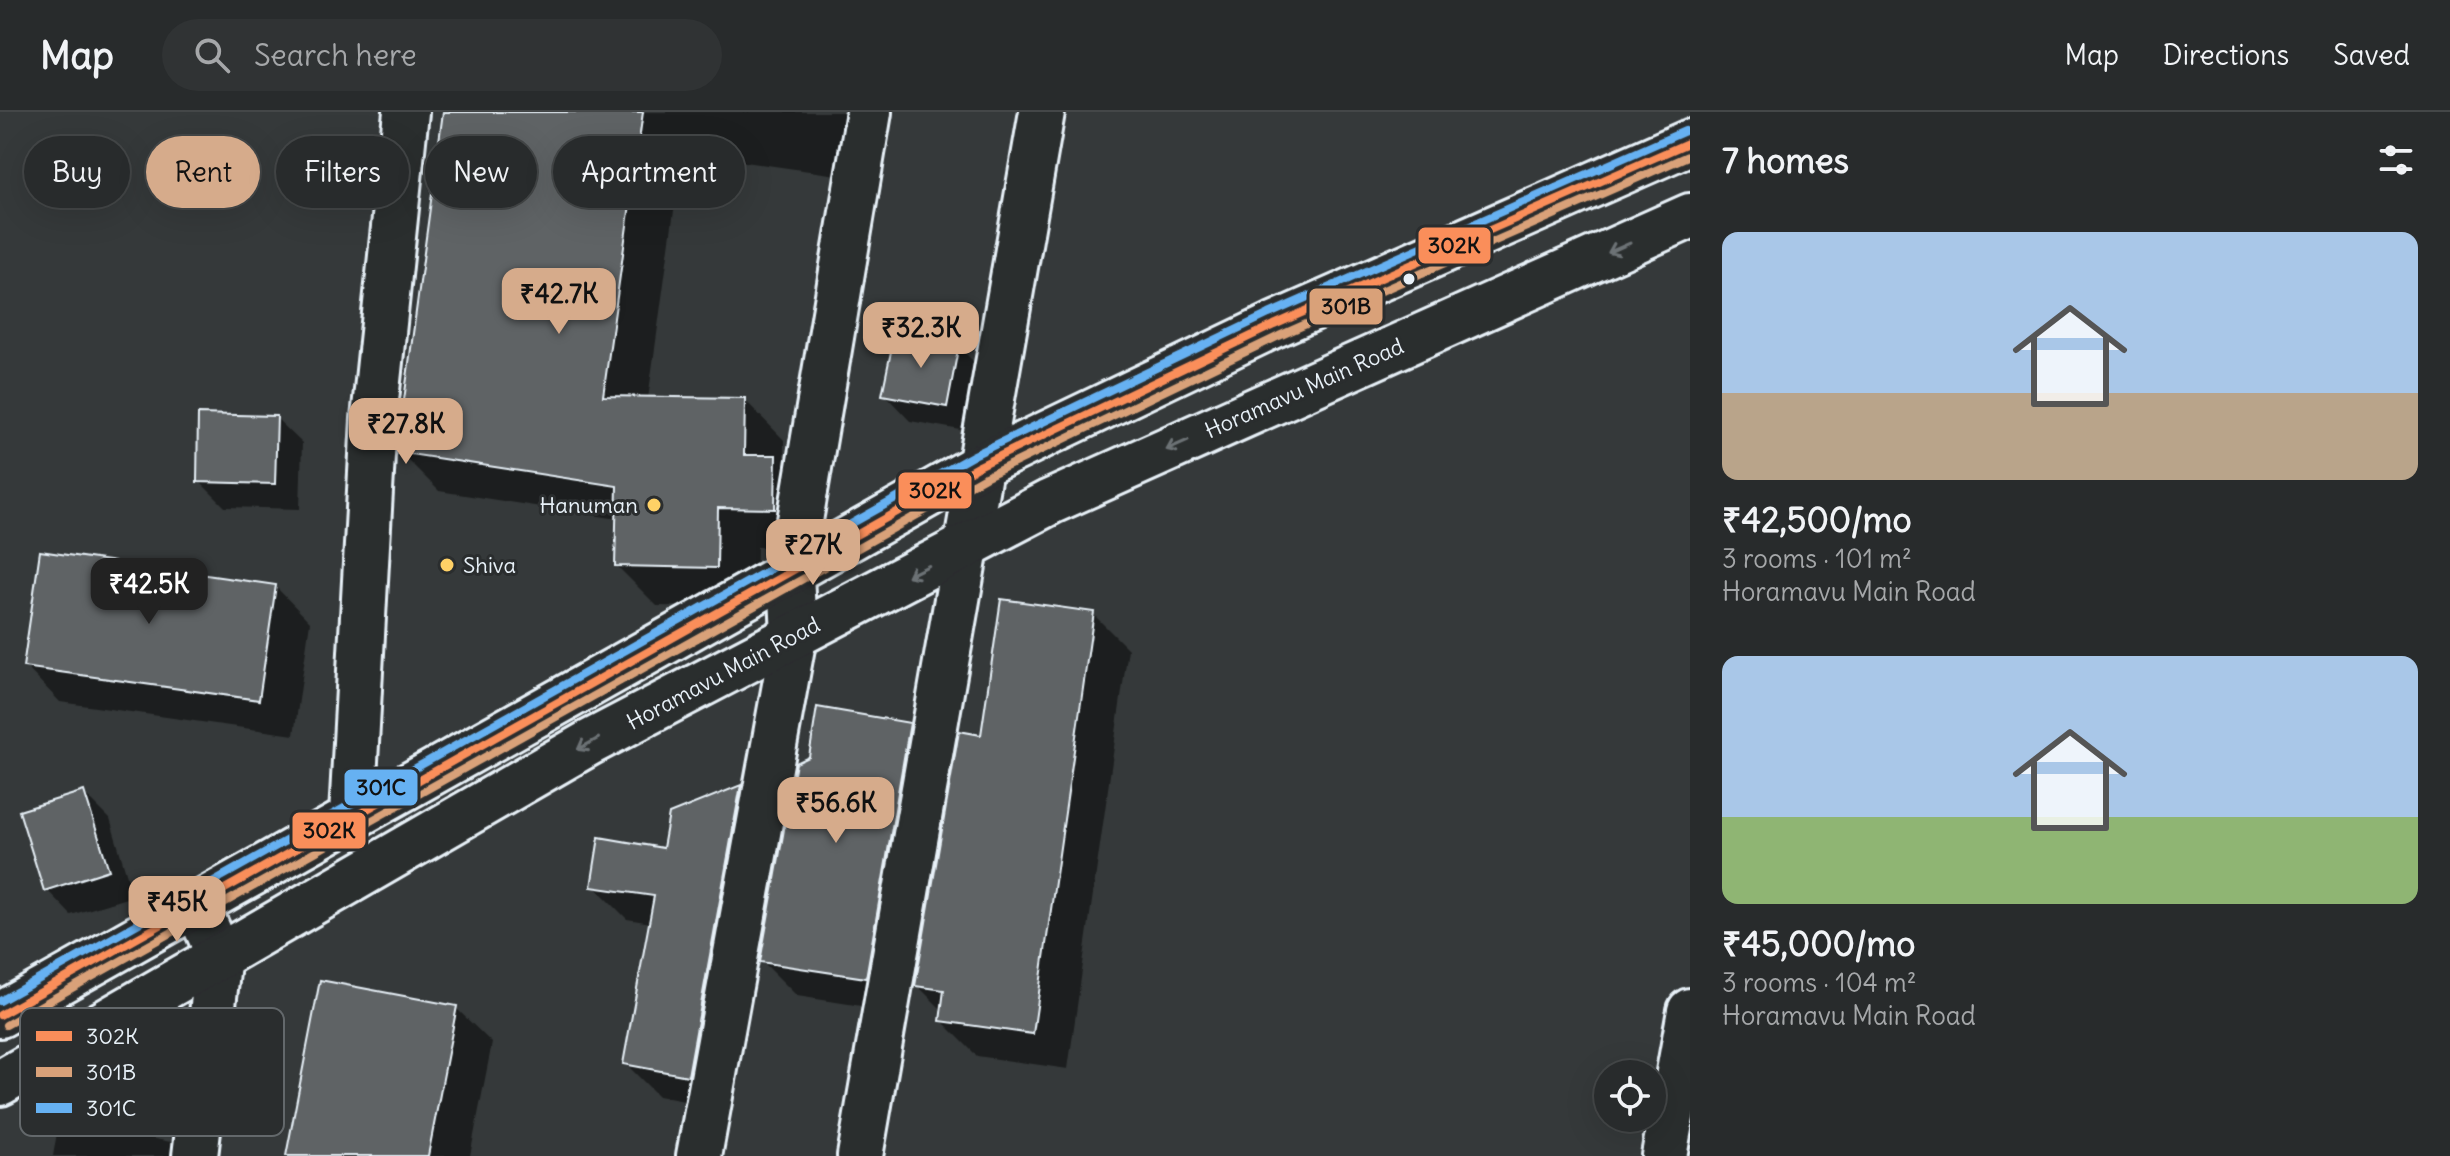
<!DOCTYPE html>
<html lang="en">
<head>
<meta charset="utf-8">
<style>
	:root { --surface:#282b2c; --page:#303334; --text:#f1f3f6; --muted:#a5a7a9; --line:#444748; --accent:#d6ab8b }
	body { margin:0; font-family:Delius,sans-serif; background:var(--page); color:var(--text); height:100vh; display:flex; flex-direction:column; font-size:30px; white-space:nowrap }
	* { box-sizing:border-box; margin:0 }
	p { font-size:26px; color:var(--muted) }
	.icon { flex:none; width:44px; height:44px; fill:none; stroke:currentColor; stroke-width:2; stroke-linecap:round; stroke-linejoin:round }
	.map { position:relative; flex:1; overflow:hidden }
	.sheet { display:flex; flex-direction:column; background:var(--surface); width:760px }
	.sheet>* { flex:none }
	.hud { position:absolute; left:24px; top:24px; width:760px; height:72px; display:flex; gap:16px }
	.fabs { position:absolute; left:1594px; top:948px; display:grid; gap:16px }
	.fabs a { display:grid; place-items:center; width:72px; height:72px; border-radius:50%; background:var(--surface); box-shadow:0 8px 32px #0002,0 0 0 2px var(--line); font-size:40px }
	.price { position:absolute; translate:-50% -68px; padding:0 18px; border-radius:16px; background:var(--accent); color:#111; font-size:26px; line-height:52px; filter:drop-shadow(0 2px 4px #0008) }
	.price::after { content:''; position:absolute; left:50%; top:48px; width:24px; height:18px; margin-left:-12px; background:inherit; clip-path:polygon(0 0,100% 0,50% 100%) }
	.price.on { background:#222; color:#fff }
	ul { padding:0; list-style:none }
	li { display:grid; align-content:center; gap:16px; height:424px; padding:0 32px }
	li span { display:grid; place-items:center; height:248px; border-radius:16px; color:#555 }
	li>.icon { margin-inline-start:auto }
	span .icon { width:144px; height:144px; fill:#fffc; stroke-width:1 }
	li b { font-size:34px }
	h2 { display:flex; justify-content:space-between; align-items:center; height:96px; padding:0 32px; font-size:34px }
	.chip { padding:0 28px; border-radius:36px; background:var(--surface); box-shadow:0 8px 32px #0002,0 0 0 2px var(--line); font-size:28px; line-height:72px }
	.chip.on { background:var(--accent); color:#111 }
	header { display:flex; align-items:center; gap:48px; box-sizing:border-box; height:112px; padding:0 40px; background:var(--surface); border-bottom:2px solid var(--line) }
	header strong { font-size:38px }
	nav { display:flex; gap:44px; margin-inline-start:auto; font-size:28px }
	.search { width:560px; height:72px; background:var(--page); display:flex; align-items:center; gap:20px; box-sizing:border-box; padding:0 28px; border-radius:44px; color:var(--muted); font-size:30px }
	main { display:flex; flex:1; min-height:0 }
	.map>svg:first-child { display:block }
	.shadow { fill:#0007 }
	.building { fill:#5f6365; stroke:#e8f1f8; stroke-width:2 }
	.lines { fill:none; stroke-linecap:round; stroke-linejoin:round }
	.minor-casing { stroke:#e8f1f8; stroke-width:50 }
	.major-casing { stroke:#e8f1f8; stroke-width:50 }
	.minor { stroke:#2a2d2e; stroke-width:44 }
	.major { stroke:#2a2d2e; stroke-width:44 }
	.bus-1-casing { stroke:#2a2d2e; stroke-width:14 }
	.bus-2-casing { stroke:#2a2d2e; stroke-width:14 }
	.bus-3-casing { stroke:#2a2d2e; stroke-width:14 }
	.bus-1 { stroke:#fa8e5a; stroke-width:8 }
	.bus-2 { stroke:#d9a179; stroke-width:8 }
	.bus-3 { stroke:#66b1f2; stroke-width:8 }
	.oneway { stroke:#6c7275 }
	.bus-dot { fill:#e8f1f8; stroke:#2a2d2e; stroke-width:3 }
	.poi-dot { fill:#ffd166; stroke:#2a2d2e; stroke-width:3 }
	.labels { text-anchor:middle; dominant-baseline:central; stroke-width:6; stroke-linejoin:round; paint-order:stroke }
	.street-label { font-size:22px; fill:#e8f1f8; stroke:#2a2d2e }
	.poi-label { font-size:22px; fill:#e8f1f8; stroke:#2a2d2e; text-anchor:end }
	.key { fill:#2a2d2e; stroke:#63686b; stroke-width:2 }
	.key-label { font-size:22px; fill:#e8f1f8 }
	.line-badge { stroke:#2a2d2e; stroke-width:3 }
	.pale-badge-label { font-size:22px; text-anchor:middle; font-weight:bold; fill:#111 }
</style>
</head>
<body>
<header>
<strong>Map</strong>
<div class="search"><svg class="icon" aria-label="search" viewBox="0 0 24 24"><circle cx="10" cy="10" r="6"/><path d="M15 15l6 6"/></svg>Search here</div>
<nav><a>Map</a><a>Directions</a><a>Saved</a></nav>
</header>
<main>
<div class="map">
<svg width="1690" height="1044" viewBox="0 0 1690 1044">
	<rect width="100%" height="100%" fill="#35393a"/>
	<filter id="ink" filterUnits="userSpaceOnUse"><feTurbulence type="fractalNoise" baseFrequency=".0125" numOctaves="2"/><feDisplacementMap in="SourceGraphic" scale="16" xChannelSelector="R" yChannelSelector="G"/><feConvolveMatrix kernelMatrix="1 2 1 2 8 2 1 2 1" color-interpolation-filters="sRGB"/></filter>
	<g filter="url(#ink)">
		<g class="shadow">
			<polygon points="446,0 866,0 858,66 682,41 648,287 745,288 784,328 784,354 815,385 814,436 757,435 756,496 657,494 617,454 618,407 439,379 399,339"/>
			<polygon points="958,234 984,260 972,320 910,309 885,283"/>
			<polygon points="276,306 302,331 300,397 225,395 199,369"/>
			<polygon points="275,474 310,510 294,623 60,590 25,554"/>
			<polygon points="1093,502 1128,537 1068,957 977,944 942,909 943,899 917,873 983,625"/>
			<polygon points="909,613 944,648 900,900 797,884 762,849"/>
			<polygon points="741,675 774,708 721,996 658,984 625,951 651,811 627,807 594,774 665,738 671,704"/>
			<polygon points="84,681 110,707 133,784 71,803 46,777"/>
			<polygon points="456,896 492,931 470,1044 288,1044"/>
			<polygon points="59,1009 171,1030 184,1044 53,1044"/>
		</g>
		<g class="building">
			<polygon points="443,0 643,0 603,284 745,286 744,343 776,343 775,397 718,396 717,456 615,454 617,374 397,340"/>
			<polygon points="895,220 959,232 947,295 882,283"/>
			<polygon points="198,302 277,304 275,372 197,370"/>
			<polygon points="40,439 276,473 259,588 23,555"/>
			<polygon points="1001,487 1094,500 1033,922 940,909 944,878 915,874 959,619 981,623"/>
			<polygon points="817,595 910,611 866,866 760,850 796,651 809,645"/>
			<polygon points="741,673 688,964 623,952 654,784 591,775 599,725 663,736 669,702"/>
			<polygon points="84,679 109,758 44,779 19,699"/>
			<polygon points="320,868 457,894 428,1044 286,1044"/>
		</g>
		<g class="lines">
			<g class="minor-casing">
				<g id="minor">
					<polyline points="352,703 374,307 406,0"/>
					<polyline points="195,1044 219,843 196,792"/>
					<polyline points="699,1044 794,524 791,462 869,0"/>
					<polyline points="860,1044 1042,0"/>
					<polyline points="1664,1044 1690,899"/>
				</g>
			</g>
			<g class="major-casing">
				<g id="major">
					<polyline points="0,903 979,354 1274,213 1690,30"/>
					<polyline points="0,971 589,631 1050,390 1690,104"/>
				</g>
			</g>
			<use href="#minor" class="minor"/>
			<use href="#major" class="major"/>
			<g class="bus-1-casing">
				<polyline id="bus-1" points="0,903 979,354 1274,213 1690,30"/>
			</g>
			<g class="bus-2-casing">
				<polyline id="bus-2" points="6,913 985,365 1279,224 1690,43"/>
			</g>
			<g class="bus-3-casing">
				<polyline id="bus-3" points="0,889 974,343 1269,202 1685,19"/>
			</g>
			<use href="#bus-1" class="bus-1"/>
			<use href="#bus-2" class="bus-2"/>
			<use href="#bus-3" class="bus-3"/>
		</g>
		<defs><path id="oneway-shaft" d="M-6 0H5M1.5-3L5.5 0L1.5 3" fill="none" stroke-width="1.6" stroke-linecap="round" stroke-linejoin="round" transform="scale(2)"/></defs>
		<g class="oneway">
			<use href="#oneway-shaft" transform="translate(1619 136) rotate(156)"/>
			<use href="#oneway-shaft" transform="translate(1177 333) rotate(156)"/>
			<use href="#oneway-shaft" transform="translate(918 459) rotate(153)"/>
			<use href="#oneway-shaft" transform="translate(588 632) rotate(151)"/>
		</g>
	</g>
	<circle class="bus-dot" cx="1409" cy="167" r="7"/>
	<g class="poi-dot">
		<circle cx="654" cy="393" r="8"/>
		<circle cx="447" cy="453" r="8"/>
	</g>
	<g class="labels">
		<g class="street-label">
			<text transform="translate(1304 276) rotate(-24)">Horamavu Main Road</text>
			<text transform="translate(723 561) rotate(-28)">Horamavu Main Road</text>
		</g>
		<g class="poi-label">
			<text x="638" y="393">Hanuman</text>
			<text x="463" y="453" text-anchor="start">Shiva</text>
		</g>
	</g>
	<rect x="20" y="896" width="264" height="128" rx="12" class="key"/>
	<rect x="36" y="919" width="36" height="10" fill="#fa8e5a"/>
	<rect x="36" y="955" width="36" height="10" fill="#d9a179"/>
	<rect x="36" y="991" width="36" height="10" fill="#66b1f2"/>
	<g class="key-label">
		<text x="86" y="932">302K</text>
		<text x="86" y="968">301B</text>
		<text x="86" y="1004">301C</text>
	</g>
	<g class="line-badge">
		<rect x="1417" y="114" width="75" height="39" rx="8" fill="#fa8e5a"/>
		<rect x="1308" y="175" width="76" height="39" rx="8" fill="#d9a179"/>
		<rect x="897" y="359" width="76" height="39" rx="8" fill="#fa8e5a"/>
		<rect x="343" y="656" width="76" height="39" rx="8" fill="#66b1f2"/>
		<rect x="291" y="699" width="76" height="39" rx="8" fill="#fa8e5a"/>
	</g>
	<g class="pale-badge-label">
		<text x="1454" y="141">302K</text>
		<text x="1346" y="202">301B</text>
		<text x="935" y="386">302K</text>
		<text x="381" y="683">301C</text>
		<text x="329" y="726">302K</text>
	</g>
</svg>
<div class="fabs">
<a><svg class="icon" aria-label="locate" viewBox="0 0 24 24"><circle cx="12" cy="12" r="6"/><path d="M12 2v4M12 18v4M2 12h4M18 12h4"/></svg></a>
</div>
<b class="price" style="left:559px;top:224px">₹42.7K</b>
<b class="price" style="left:921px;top:258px">₹32.3K</b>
<b class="price" style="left:406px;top:354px">₹27.8K</b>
<b class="price" style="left:813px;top:475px">₹27K</b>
<b class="price on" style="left:149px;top:514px">₹42.5K</b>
<b class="price" style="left:836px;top:733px">₹56.6K</b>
<b class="price" style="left:177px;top:832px">₹45K</b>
<div class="hud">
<a class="chip">Buy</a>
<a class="chip on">Rent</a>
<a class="chip">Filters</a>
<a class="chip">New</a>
<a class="chip">Apartment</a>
</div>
</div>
<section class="sheet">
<h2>7 homes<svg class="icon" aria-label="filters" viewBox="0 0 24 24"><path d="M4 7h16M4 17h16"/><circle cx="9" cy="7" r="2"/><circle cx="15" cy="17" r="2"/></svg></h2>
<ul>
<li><span style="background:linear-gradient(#a9c7e8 65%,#b9a48a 0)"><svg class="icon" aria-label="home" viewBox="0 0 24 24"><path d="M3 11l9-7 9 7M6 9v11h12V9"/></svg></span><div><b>₹42,500/mo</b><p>3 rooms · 101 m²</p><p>Horamavu Main Road</p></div></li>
<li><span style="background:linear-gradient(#a9c7e8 65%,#8fb573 0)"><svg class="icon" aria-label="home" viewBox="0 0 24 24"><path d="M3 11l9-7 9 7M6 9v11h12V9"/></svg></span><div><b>₹45,000/mo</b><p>3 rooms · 104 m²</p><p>Horamavu Main Road</p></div></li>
</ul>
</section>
</main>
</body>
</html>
